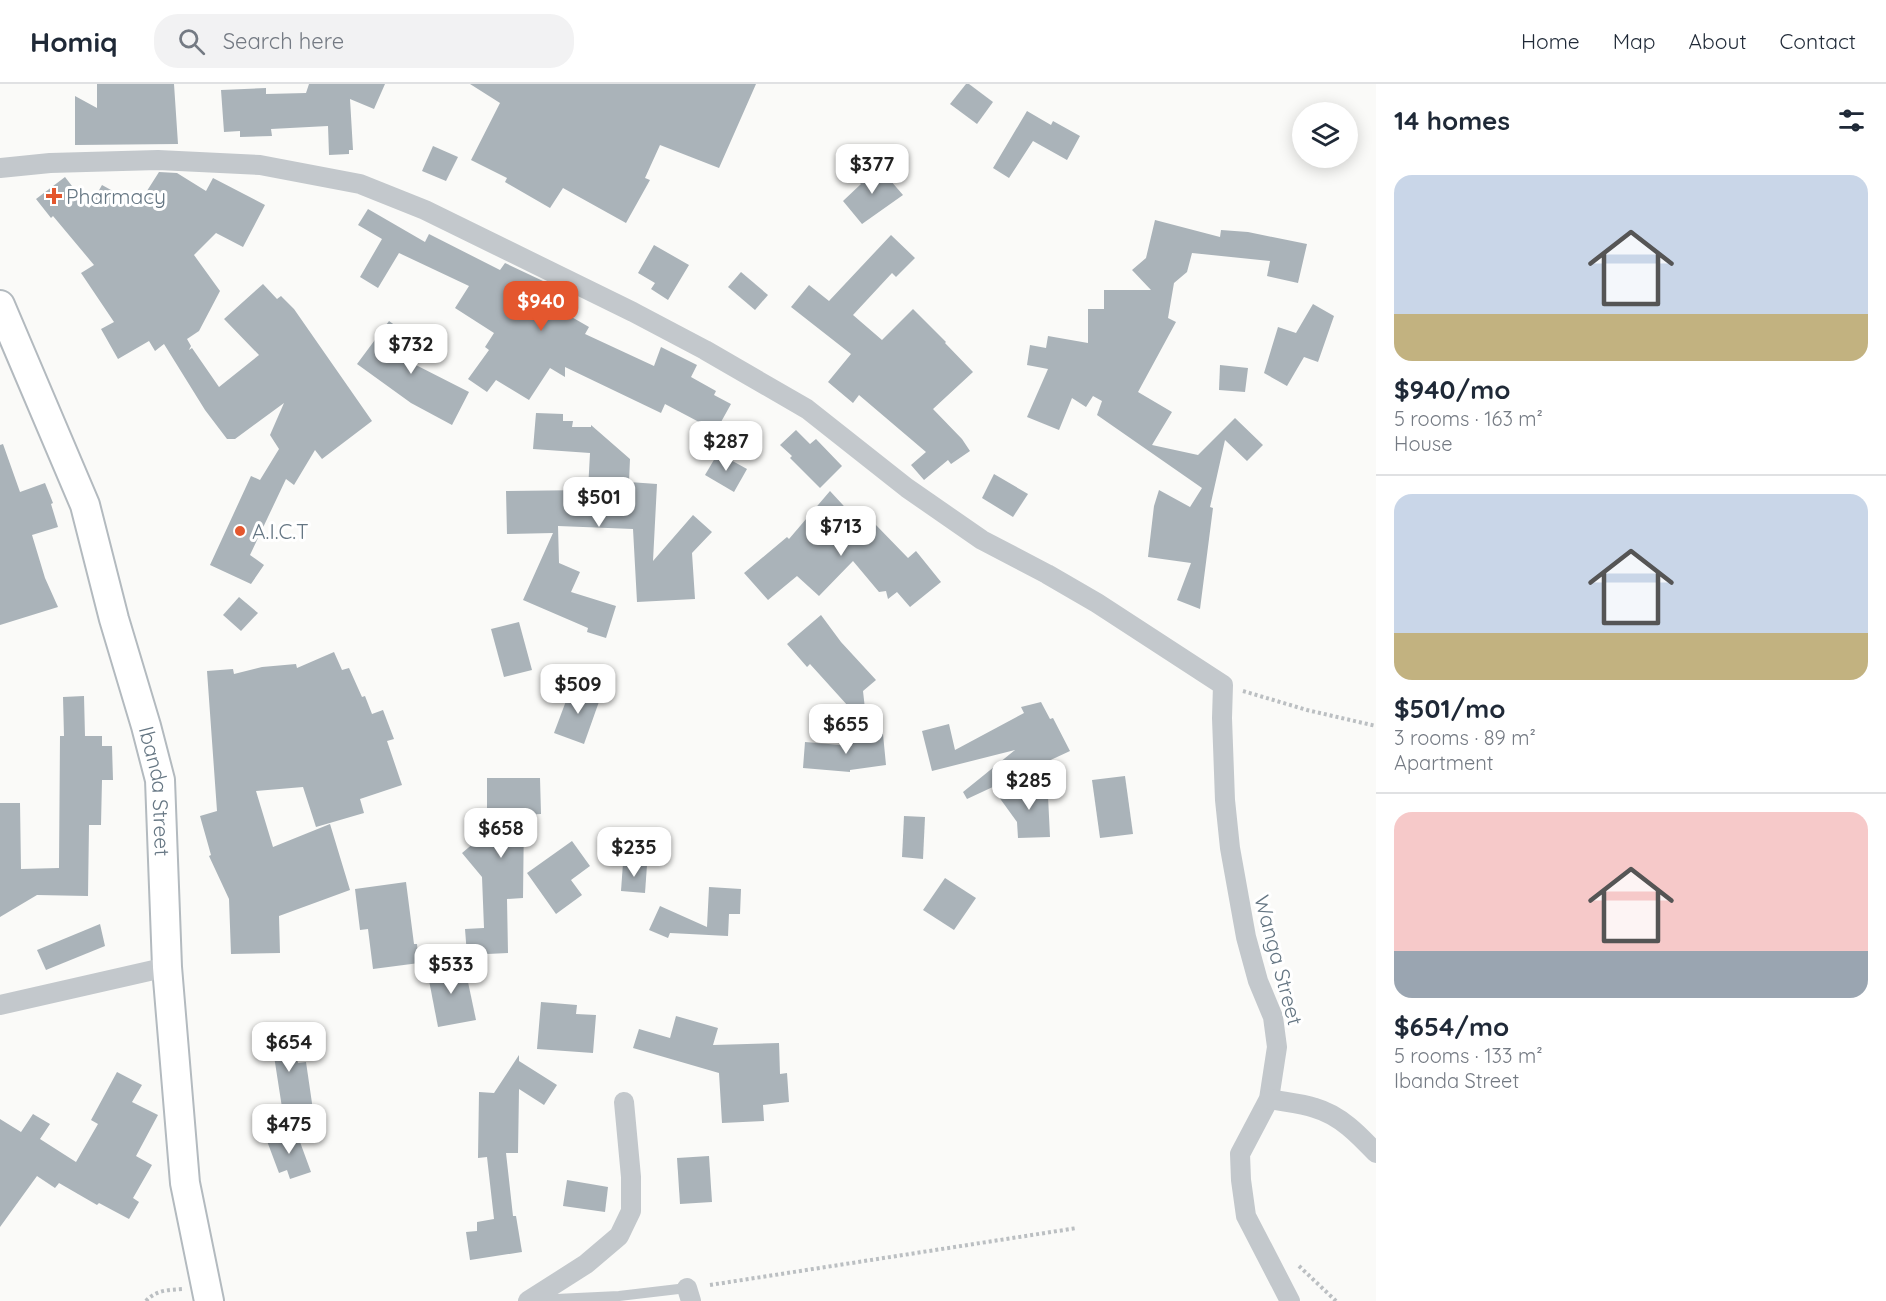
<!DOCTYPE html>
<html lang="en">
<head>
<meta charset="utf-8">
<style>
	:root { --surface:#fff; --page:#f2f2f3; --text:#1f2937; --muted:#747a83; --line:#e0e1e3; --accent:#e4572e }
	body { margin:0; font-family:Quicksand,sans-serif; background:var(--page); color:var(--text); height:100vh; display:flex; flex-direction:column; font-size:22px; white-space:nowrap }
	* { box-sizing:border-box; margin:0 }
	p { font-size:20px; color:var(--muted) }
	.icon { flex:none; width:33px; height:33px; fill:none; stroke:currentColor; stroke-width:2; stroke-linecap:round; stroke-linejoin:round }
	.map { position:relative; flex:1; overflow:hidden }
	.details { display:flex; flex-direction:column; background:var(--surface); width:510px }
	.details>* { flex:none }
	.tools { position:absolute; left:1292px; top:18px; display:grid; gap:12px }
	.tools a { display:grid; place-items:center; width:66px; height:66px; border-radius:50%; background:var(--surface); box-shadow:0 3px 15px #0003; font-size:30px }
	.price { position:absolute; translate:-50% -51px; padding:0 14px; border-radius:12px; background:#fff; color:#222; font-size:20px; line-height:39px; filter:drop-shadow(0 2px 3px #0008) }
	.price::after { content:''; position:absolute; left:50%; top:36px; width:18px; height:14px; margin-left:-9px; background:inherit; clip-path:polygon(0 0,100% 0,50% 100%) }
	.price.on { background:var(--accent); color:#fff }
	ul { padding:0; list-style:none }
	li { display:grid; align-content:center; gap:12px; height:318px; padding:0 18px }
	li+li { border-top:2px solid var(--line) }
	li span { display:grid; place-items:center; height:186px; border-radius:18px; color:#555 }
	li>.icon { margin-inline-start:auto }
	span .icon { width:108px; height:108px; fill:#fffc; stroke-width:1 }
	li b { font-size:26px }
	h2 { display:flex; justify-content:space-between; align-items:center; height:72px; padding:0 18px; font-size:26px }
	header { display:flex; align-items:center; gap:36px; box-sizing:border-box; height:84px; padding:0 30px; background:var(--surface); border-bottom:2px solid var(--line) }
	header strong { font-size:28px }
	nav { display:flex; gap:33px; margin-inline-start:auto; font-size:21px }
	.search { width:420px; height:54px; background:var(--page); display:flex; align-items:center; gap:15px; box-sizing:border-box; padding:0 21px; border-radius:24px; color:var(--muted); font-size:22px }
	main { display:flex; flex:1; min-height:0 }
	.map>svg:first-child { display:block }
	.building { fill:#aab3b9 }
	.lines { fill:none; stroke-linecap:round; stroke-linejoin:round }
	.secondary-casing { stroke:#b3babf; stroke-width:32 }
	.path { stroke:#bbbfc2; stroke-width:4; stroke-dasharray:3 3; stroke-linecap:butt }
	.lane { stroke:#c3c8cc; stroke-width:10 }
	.street { stroke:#c3c8cc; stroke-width:20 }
	.secondary { stroke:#fff; stroke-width:28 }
	.poi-dot { fill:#e4572e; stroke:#fff; stroke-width:2 }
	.labels { text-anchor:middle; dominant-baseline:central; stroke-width:6; stroke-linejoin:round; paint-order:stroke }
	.poi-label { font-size:21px; fill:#657683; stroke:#fff; text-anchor:start }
	.street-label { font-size:21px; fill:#657683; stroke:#fff }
</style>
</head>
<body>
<header>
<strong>Homiq</strong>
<div class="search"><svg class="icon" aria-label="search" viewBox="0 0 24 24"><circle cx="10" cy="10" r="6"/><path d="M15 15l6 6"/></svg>Search here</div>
<nav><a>Home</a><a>Map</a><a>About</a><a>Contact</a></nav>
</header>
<main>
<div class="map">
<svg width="1376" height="1217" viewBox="0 0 1376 1217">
	<rect width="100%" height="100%" fill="#fafaf8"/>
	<g class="building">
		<polygon points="97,0 174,0 178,60 75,61 75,12 97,24"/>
		<polygon points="309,0 385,0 374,25 350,15 353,66 349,66 349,70 329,71 328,42 271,45 272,52 240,53 240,47 224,48 221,6 266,4 266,10 306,9"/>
		<polygon points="470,0 756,0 719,84 660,61 645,94 650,96 626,139 563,104 550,124 505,98 507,94 471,76 500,19"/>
		<polygon points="966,0 969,0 993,18 977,40 950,20"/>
		<polygon points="1027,27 1051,41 1053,37 1080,52 1067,76 1033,57 1009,94 993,84"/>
		<polygon points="433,62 458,73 446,97 422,87"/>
		<polygon points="877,81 903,111 862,140 843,117 861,100 858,97"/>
		<polygon points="159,88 177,89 206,107 213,94 265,121 243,163 216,149 194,171 220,207 199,247 187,255 191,262 189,266 192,264 219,303 259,271 224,235 263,200 277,215 281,212 294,225 372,337 322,375 315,366 294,401 286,395 250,471 264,481 251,500 210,481 251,392 260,396 279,365 270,351 284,319 235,355 227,355 205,326 164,260 155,267 149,257 118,275 101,245 114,238 81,189 94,181 53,132 51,134 36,115 65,93 89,124 102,101 138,121"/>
		<polygon points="368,125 425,158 429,150 500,186 505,179 543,197 535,212 589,243 585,250 654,282 661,263 697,281 691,293 716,307 714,311 731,320 716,347 665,320 661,329 565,283 565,293 550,284 529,316 496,296 487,308 468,295 489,266 485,263 494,249 455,224 469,202 399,169 378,204 360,193 382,155 358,141"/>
		<polygon points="1155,136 1220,153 1221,146 1248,148 1307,160 1298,199 1267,192 1270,177 1192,169 1187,188 1174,199 1168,234 1176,238 1138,308 1172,328 1152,361 1198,371 1235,334 1263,361 1247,377 1225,356 1210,423 1213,424 1200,525 1177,516 1191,479 1148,473 1154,422 1159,406 1190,423 1202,404 1097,331 1102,317 1093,312 1086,323 1072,314 1059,346 1027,333 1048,285 1027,281 1030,261 1046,264 1048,252 1088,259 1088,225 1104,225 1104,206 1151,206 1132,186 1146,174"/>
		<polygon points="891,151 915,174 896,193 892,189 853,231 882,256 913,225 946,258 945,259 973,288 933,325 962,355 970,367 951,380 948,376 924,396 911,381 926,368 859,311 853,319 828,298 851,270 791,223 809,201 829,217"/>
		<polygon points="654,161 689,181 668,216 651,205 655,199 638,189"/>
		<polygon points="741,188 768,211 755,226 728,203"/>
		<polygon points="1313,220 1334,232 1318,278 1304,273 1287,302 1264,289 1278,243 1296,249"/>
		<polygon points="389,237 421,260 408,277 469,308 452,341 411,319 357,280"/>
		<polygon points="1220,281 1248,284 1245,308 1219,306"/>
		<polygon points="536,329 563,330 563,337 573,337 572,343 591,343 591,341 630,375 629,398 657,400 653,477 693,431 712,448 692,469 695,515 637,518 633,445 558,442 559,479 580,488 571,508 616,522 606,554 587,548 588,544 523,516 553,449 507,450 506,407 588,406 590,369 533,365"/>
		<polygon points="796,346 810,360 816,355 842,382 820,404 790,374 792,372 780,361"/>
		<polygon points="3,360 20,408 45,399 53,419 51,420 58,443 32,451 45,494 58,523 0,541 0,361"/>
		<polygon points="718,369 747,385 734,408 705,391"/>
		<polygon points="994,390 1028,410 1013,433 982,414"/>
		<polygon points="830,407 867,447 875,440 908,474 916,467 941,498 910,523 897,508 888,515 886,507 879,508 853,477 819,512 797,492 768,516 744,489 787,453 789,455"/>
		<polygon points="239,513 258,529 241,547 223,531"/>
		<polygon points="821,531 841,558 876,596 863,607 867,643 810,580 807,583 787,560"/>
		<polygon points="519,538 532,586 504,593 491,545"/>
		<polygon points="334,568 342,586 349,584 362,613 365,612 372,630 383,626 394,655 387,657 402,701 360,715 364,729 316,743 303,703 256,707 273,763 330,740 350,806 279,832 280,869 231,870 229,815 209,772 211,771 200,732 217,727 207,587 233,585 234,590 262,583 296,580 297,584"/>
		<polygon points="572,601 601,612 584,660 554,649"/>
		<polygon points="84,612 85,652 102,652 102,662 112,662 113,696 102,696 101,741 89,741 88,812 37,811 0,833 0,719 20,719 21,785 59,784 60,652 64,652 63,613"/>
		<polygon points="1041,618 1050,635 1053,634 1070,667 967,715 963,708 1015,666 932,687 922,647 949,640 955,666 1024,629 1021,623"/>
		<polygon points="883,650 886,681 850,686 850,688 803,684 805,658 852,662 851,654"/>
		<polygon points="1125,692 1133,750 1100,754 1092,696"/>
		<polygon points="487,694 540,694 541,730 524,731 523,814 507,815 508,869 467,871 465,845 484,844 482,793 462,769 487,748"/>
		<polygon points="1041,703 1048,712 1050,753 1018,754 1017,738 996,709"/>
		<polygon points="904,732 925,733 923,775 902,773"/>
		<polygon points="572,757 590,782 571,796 582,811 556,830 527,789"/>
		<polygon points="623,779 647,781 645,809 621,807"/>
		<polygon points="945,794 976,814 954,846 923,826"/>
		<polygon points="406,798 414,860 417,860 419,879 373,885 368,845 360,846 355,805"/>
		<polygon points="709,803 741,805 740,830 729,830 728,852 670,849 668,854 649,846 660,822 707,843"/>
		<polygon points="100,840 105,862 46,886 37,866"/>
		<polygon points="464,879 476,936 438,943 427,886"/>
		<polygon points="541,918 577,921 576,930 596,931 593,969 537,965"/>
		<polygon points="676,932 718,944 713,961 779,959 780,990 787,989 789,1018 763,1021 764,1037 722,1039 719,989 633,964 639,945 670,954"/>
		<polygon points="292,947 298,979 306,978 313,1026 283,1030 274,972 267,974 263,952"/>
		<polygon points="519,971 519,977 557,1001 544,1021 519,1005 518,1069 506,1069 513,1132 516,1132 522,1168 470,1176 466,1148 477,1147 477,1138 494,1135 487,1073 478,1074 479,1008 494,1009"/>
		<polygon points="117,988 142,1001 132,1018 158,1031 136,1072 152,1081 133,1114 139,1118 129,1135 99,1119 97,1121 59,1099 55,1104 37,1092 0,1143 0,1035 21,1048 33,1030 50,1040 40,1055 76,1078 98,1040 91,1036"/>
		<polygon points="296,1047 311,1088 290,1095 287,1086 279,1089 267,1057"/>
		<polygon points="709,1072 712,1118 680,1120 677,1074"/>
		<polygon points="567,1096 608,1103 605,1128 563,1122"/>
	</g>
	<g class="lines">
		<g class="secondary-casing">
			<g id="secondary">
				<path id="s1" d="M 0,221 L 85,421 L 114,535 L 146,642 L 160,696 L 167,883 L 185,1099 L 209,1217"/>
			</g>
		</g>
		<g class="path">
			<polyline points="1243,607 1307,626 1376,642"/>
			<polyline points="1299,1182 1336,1217"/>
			<polyline points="710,1201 1077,1144"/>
			<path d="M 146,1217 C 156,1206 168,1206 182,1205"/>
		</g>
		<polyline class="lane" points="535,1216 619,1212 687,1204"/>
		<g class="street">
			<polyline points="0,84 50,79 158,76 260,81 360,100 425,126 633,228 705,266 807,325 907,404 982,456 1047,490 1097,519 1223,601 1222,634 1225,716 1230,764 1246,853 1258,897 1273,933 1277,963 1269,1015 1240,1070 1241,1096 1246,1132 1290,1217"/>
			<polyline points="0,921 167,883"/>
			<path d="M 1269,1015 C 1284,1018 1301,1019 1315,1024 C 1340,1031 1359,1051 1376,1069"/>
			<polyline points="687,1204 691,1217"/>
			<polyline points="528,1217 586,1180 619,1152 631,1127 631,1093 624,1018"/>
		</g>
		<use href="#secondary" class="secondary"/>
	</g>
	<g class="poi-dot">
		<path d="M51 103h6v6h6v6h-6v6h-6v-6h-6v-6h6z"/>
		<circle cx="240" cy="447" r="6"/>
	</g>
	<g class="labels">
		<g class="poi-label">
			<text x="66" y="112">Pharmacy</text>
			<text x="252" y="447">A.I.C.T</text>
		</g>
		<g class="street-label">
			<text stroke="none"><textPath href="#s1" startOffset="513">Ibanda Street</textPath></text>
			<text transform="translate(1279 876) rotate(75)">Wanga Street</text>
		</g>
	</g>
</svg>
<div class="tools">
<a><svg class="icon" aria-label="layers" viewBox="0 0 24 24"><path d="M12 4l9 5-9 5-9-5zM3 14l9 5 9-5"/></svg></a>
</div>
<b class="price" style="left:872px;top:111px">$377</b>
<b class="price on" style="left:541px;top:248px">$940</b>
<b class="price" style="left:411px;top:291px">$732</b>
<b class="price" style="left:726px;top:388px">$287</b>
<b class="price" style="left:599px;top:444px">$501</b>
<b class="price" style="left:841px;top:473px">$713</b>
<b class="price" style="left:578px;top:631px">$509</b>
<b class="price" style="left:846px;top:671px">$655</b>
<b class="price" style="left:1029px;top:727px">$285</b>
<b class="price" style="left:501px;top:775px">$658</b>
<b class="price" style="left:634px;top:794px">$235</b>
<b class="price" style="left:451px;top:911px">$533</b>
<b class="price" style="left:289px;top:989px">$654</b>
<b class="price" style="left:289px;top:1071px">$475</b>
</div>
<section class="details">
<h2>14 homes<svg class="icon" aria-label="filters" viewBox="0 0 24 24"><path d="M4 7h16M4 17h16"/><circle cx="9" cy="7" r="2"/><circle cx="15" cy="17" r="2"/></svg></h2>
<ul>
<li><span style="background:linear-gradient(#c9d6e8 75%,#c2b280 0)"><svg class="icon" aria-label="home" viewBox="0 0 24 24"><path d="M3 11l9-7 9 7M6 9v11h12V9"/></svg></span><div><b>$940/mo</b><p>5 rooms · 163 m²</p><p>House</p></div></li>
<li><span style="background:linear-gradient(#c9d6e8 75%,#c2b280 0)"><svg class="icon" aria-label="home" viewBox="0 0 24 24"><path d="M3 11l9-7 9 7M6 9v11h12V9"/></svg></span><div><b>$501/mo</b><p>3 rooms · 89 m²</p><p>Apartment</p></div></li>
<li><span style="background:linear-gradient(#f6c9c9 75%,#9aa5b1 0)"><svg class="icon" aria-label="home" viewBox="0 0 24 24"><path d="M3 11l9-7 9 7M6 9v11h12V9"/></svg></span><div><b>$654/mo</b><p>5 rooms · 133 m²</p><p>Ibanda Street</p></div></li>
</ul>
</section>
</main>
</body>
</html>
